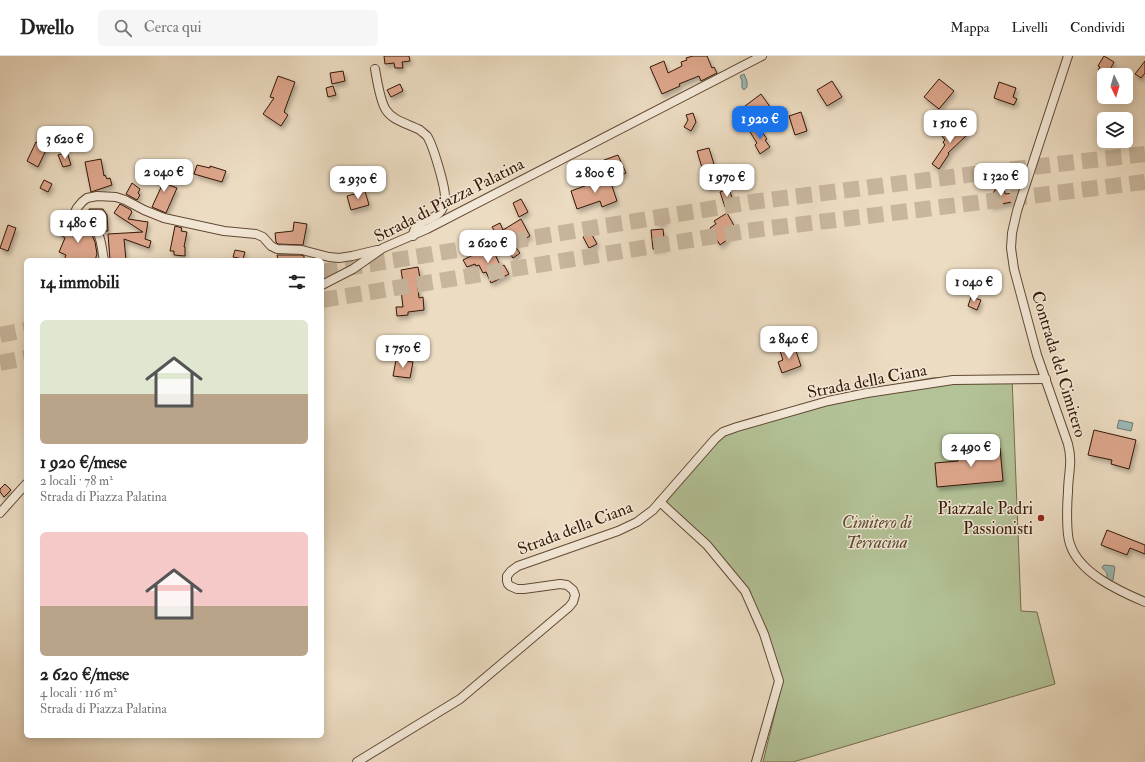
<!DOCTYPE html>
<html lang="it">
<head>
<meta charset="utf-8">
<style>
	:root { --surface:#fff; --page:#f6f6f6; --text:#222; --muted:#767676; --line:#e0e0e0; --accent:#1a73e8 }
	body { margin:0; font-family:"IM FELL Double Pica",serif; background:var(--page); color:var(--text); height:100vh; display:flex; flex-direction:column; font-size:15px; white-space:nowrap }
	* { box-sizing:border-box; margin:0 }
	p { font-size:13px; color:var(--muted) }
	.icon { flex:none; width:22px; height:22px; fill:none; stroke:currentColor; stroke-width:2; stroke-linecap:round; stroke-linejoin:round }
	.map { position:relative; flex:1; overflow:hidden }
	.sheet { position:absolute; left:24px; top:202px; width:300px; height:480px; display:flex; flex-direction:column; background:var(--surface); border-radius:6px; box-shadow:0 2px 10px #0003 }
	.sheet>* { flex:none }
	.needle { width:26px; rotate:175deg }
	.tools { position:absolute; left:1097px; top:12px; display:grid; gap:8px }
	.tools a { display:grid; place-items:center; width:36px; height:36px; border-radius:6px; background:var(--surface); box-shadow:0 2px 10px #0003; font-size:20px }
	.price { position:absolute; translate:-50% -34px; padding:0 9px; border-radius:8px; background:#fff; color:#222; font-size:13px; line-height:26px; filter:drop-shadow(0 1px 2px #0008) }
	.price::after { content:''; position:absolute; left:50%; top:24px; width:12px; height:9px; margin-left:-6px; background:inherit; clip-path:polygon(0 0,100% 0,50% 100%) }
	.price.current { background:var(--accent); color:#fff }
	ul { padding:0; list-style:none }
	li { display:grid; align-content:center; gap:8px; height:212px; padding:0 16px }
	li span { display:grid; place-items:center; height:124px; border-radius:6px; color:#555 }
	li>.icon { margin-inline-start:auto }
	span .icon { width:72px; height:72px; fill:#fffc; stroke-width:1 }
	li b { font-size:17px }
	h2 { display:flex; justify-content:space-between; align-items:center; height:48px; padding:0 16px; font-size:17px }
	header { display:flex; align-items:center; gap:24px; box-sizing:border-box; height:56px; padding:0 20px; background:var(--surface); border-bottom:1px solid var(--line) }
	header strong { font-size:19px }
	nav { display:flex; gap:22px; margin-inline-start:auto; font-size:14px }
	.search { width:280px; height:36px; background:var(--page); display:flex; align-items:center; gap:10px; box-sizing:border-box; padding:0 14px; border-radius:6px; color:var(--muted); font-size:15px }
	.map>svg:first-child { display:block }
	.green { fill:#b3c297; stroke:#746d4e }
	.water { fill:#9abab9; stroke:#717971 }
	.building { fill:#dda68c; stroke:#341805; filter:url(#shadow) }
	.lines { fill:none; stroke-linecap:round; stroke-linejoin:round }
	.highway-tunnel { stroke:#c7b59c; stroke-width:16; stroke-dasharray:16 8; stroke-linecap:butt }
	.street-casing { stroke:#624934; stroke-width:10 }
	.street { stroke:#f3e8d7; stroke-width:8 }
	.poi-dot { fill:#8f2418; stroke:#f3e8d7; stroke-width:1.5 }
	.labels { text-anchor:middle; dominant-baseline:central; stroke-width:3; stroke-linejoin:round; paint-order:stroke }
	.street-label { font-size:17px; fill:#341805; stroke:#f3e8d7 }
	.poi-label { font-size:17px; fill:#341805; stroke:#f3e8d7; text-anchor:end }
	.park-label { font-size:17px; font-style:italic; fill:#5a4b31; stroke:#f3e8d7 }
</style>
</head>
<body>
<header>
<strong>Dwello</strong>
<div class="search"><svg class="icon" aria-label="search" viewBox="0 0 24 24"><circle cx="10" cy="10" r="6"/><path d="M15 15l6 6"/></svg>Cerca qui</div>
<nav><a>Mappa</a><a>Livelli</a><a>Condividi</a></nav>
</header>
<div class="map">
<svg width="1145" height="706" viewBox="0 0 1145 706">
	<defs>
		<filter id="shadow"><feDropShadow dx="2" dy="3.5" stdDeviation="2" flood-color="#0004"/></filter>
	</defs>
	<rect width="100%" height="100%" fill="#ecdcc2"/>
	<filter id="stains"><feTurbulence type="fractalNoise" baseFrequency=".005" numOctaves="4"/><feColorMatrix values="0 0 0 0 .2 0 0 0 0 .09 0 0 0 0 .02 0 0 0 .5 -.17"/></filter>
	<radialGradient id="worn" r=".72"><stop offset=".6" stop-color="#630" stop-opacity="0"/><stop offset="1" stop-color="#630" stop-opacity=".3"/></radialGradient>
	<polygon class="green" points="984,320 1012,321 1021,555 1037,556 1055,628 793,706 763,706 783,624 749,533 666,446 723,377 849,337 932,322"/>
	<g class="water">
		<polygon points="744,18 747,25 747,31 744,34 742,32 742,25 740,20"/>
		<polygon points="1119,364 1133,367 1131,375 1117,372"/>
		<path d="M 1104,509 L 1114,510 L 1115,511 L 1113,524 L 1111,525 L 1107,523 C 1108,514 1104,516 1102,511 Z"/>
	</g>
	<g class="building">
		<polygon points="384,0 409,0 410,5 402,6 403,12 395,12 394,7 385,8"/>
		<polygon points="693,0 707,0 712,12 714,11 717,17 701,25 699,20 679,28 680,30 662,38 650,11 664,5 668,17 682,10 681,6 687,4 686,2"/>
		<polygon points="1104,0 1114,6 1107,19 1098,14 1100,11 1098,10"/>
		<polygon points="1145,5 1145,17 1141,22 1135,18"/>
		<polygon points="343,15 345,25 332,28 330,17"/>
		<polygon points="278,20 295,26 284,56 288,59 281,70 263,58 274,42 270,41"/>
		<polygon points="939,23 954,35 939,53 924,41"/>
		<polygon points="832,25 842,41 827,50 817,34"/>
		<polygon points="999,26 1016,32 1013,41 1017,43 1014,49 994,42"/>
		<polygon points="400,28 403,35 391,41 387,34"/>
		<polygon points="333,30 336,39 328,41 326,32"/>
		<polygon points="761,38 773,55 757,66 745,50"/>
		<polygon points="801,56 807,75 795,79 789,60"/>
		<polygon points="693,57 696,66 691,75 684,71 688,64 686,59"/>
		<polygon points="956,67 967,79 948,97 949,98 939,113 932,108 945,89 943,86 945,84 942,80"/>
		<polygon points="758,70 767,83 765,84 770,91 760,98 755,89 757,87 750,76"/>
		<polygon points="36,86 47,92 38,111 27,105"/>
		<polygon points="709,92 720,128 708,132 697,95"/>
		<polygon points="67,96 71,109 63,111 58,99"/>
		<polygon points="618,99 626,117 612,123 604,104"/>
		<polygon points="101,103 104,120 105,119 107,123 110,122 112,129 91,136 85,106"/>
		<polygon points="197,109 210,112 210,110 226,115 222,126 194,118"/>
		<polygon points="158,114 169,120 164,127 177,132 166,157 152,151 163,127 154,121"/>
		<polygon points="609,121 617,145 602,151 600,145 577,153 571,135"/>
		<polygon points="44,124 52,128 48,136 40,132"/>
		<polygon points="132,127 140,133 138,137 140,139 137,144 126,138"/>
		<polygon points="1004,131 1005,138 1014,137 1015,143 1012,146 991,150 990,143 996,132"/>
		<polygon points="729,133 734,147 725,151 720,136"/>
		<polygon points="365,135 369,149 351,154 347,140"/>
		<polygon points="521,143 528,156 519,161 513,147"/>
		<polygon points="120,148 131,154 131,155 132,156 128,163 148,166 145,183 151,185 149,192 124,183 126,204 110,204 108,178 143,176 114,157"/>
		<polygon points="89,153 103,153 107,159 108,175 102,175 99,171 90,166"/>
		<polygon points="663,156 665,166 657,167 655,157"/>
		<polygon points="727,157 737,175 726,182 727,184 720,189 710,172 716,168 714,165"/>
		<polygon points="521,163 530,180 514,189 520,197 513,202 492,171 500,167 503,174"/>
		<polygon points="294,166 307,168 303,189 278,188 276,186 275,177 293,175"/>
		<polygon points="8,169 16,172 8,195 0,192"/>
		<polygon points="61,169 68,172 70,169 76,171 92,179 95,186 97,198 95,204 64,204 66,199 59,196 65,182 58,177"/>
		<polygon points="175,170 182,172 181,175 187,176 184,191 185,191 185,200 174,199 174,195 170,195"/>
		<polygon points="663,173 665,192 653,193 651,174"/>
		<polygon points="591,177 597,188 589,192 583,181"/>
		<polygon points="491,190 501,211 504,209 509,218 491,227 486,216 483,217 479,209 476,210 475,208 467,211 463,204"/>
		<polygon points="235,194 245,196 243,203 233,201"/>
		<polygon points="277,199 301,199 304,200 304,204 278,204"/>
		<polygon points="418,211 420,222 417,223 419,242 423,241 424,254 408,256 408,259 397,260 396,251 403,251 401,234 404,233 401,214"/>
		<polygon points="971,241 981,244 977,254 968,250"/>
		<polygon points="789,291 791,296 796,295 801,310 782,317 778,306 783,304 780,295"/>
		<polygon points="396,304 413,306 410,322 393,320"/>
		<polygon points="1094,374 1136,384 1129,413 1111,408 1112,404 1088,399"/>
		<polygon points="1000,392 1003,425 937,431 935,407 958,405 957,395"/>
		<polygon points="5,428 11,434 4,441 0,436 0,433"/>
		<polygon points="1107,474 1145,489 1145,498 1130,492 1127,499 1101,489"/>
	</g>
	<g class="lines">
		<g class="highway-tunnel">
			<polyline points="322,216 752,146 1006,114 1145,98"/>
			<polyline points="322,244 746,175 1145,126"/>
			<polyline points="0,279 26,274"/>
			<polyline points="0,307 26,302"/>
		</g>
		<g class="street-casing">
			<g id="street">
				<path d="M 1068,0 L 1017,155 L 1012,177 L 1011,192 L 1014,213 L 1037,299 L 1068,388 C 1073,407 1068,418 1068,436 C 1067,448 1066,478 1070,488 C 1079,517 1119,535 1145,546"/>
				<path d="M 375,13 C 377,24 380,45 386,54 C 393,65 409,68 420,74 C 422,76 425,78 427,80 C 433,89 445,130 445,141 C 445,169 414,159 413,180"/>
				<path d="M 104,204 C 102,196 102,185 98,178 C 92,169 79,171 75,161 L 74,158 L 77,152 L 82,146 L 87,142 L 97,140 L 116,141 L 125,144 L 144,154 L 164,162 L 224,175 L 256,178 L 263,181 L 271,190 L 277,193 L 302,194 L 329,201 L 339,202 L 352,200 L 377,194"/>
				<polyline points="322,229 353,213 383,192 427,173 762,0"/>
				<polyline points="660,446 707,489 745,535 764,578 779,625 756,706"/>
				<polyline points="0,457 26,428"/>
				<polyline points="357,706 460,643 569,551 573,546 575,539 573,534 567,529 560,528 524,533 517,533 510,530 508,528 507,525 507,520 511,515 518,510 618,475 637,466 653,454 715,383 723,376 737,371 828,345 867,337 953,324 1046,323"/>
			</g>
		</g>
		<use href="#street" class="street"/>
	</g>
	<circle class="poi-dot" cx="1041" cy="462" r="4"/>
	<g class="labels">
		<g class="street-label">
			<text transform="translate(449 144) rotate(-27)">Strada di Piazza Palatina</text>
			<text transform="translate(1059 308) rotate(73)">Contrada del Cimitero</text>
			<text transform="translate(867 325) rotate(-11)">Strada della Ciana</text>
			<text transform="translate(575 472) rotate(-21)">Strada della Ciana</text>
		</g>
		<g class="poi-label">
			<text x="1033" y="452">Piazzale Padri<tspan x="1033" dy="20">Passionisti</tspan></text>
		</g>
		<g class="park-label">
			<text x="877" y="466">Cimitero di<tspan x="877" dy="20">Terracina</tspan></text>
		</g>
	</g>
	<rect width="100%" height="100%" filter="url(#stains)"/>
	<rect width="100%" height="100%" fill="url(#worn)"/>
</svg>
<div class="tools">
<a><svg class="needle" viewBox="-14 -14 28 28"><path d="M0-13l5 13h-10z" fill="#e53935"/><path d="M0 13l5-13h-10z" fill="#767676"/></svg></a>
<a><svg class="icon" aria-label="layers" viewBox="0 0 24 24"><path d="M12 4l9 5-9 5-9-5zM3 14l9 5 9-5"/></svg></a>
</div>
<b class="price current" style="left:760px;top:84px">1 920 €</b>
<b class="price" style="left:950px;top:88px">1 510 €</b>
<b class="price" style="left:65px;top:104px">3 620 €</b>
<b class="price" style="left:164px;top:137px">2 040 €</b>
<b class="price" style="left:595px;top:138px">2 800 €</b>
<b class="price" style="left:1001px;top:141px">1 320 €</b>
<b class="price" style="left:727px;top:142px">1 970 €</b>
<b class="price" style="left:358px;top:144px">2 930 €</b>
<b class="price" style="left:78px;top:188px">1 480 €</b>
<b class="price" style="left:488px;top:208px">2 620 €</b>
<b class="price" style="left:974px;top:247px">1 040 €</b>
<b class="price" style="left:789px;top:304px">2 840 €</b>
<b class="price" style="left:403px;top:313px">1 750 €</b>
<b class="price" style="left:971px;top:412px">2 490 €</b>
<section class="sheet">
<h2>14 immobili<svg class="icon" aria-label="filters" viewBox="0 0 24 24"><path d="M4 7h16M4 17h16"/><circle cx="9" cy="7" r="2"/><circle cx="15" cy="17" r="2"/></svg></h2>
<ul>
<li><span style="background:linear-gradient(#dfe7d0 60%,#b9a48a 0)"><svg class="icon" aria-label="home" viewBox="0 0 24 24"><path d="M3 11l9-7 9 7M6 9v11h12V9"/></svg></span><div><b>1 920 €/mese</b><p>2 locali · 78 m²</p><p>Strada di Piazza Palatina</p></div></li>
<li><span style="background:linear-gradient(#f6c9c9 60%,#b9a48a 0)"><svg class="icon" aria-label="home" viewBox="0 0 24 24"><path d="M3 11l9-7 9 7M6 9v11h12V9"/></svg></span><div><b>2 620 €/mese</b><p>4 locali · 116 m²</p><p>Strada di Piazza Palatina</p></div></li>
</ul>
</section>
</div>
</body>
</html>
